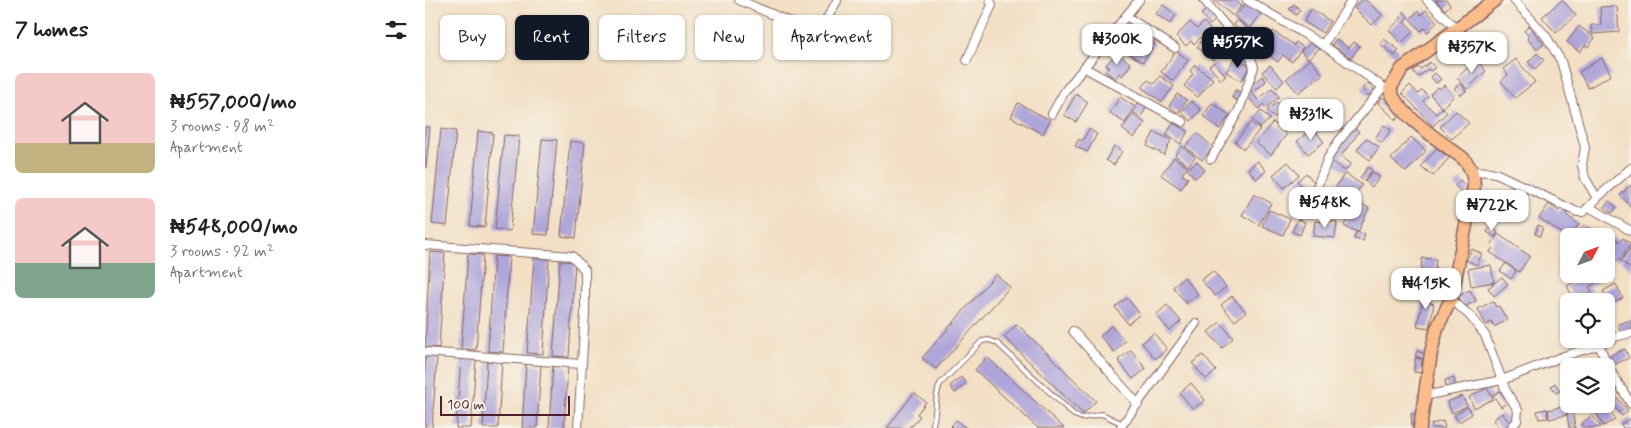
<!DOCTYPE html>
<html lang="en">
<head>
<meta charset="utf-8">
<style>
	:root { --surface:#fff; --page:#f6f6f6; --text:#222; --muted:#767676; --accent:#111827 }
	body { margin:0; font-family:Mynerve,sans-serif; background:var(--page); color:var(--text); height:100vh; display:flex; flex-direction:column; font-size:19px; white-space:nowrap }
	* { box-sizing:border-box; margin:0 }
	p { font-size:16px; color:var(--muted) }
	.icon { flex:none; width:28px; height:28px; fill:none; stroke:currentColor; stroke-width:2; stroke-linecap:round; stroke-linejoin:round }
	.map { position:relative; flex:1; overflow:hidden }
	.sheet { display:flex; flex-direction:column; background:var(--surface); width:425px }
	.sheet>* { flex:none }
	.top-card { position:absolute; left:15px; top:15px; width:475px; height:45px; display:flex; gap:10px }
	.needle { width:32px; rotate:49deg }
	.buttons { position:absolute; left:1135px; top:228px; display:grid; gap:10px }
	.buttons a { display:grid; place-items:center; width:55px; height:55px; border-radius:8px; background:var(--surface); box-shadow:0 1px 4px #0004; font-size:25px }
	.scale { position:absolute; left:15px; bottom:12px; width:130px; box-sizing:border-box; padding-left:5px; border:2px solid #4a1f2b; border-top:0; font-size:14px; line-height:18px; white-space:nowrap; color:#4a1f2b; -webkit-text-stroke:4px #f7f3e8; paint-order:stroke }
	.price { position:absolute; translate:-50% -42px; padding:0 11px; border-radius:10px; background:#fff; color:#222; font-size:16px; line-height:32px; filter:drop-shadow(0 1px 2px #0008) }
	.price::after { content:''; position:absolute; left:50%; top:30px; width:15px; height:11px; margin-left:-8px; background:inherit; clip-path:polygon(0 0,100% 0,50% 100%) }
	.price.selected { background:var(--accent); color:#fff }
	ul { padding:0; list-style:none }
	li { display:flex; align-items:center; gap:15px; height:125px; padding:0 15px }
	li span { display:grid; place-items:center; flex:none; width:140px; height:100px; border-radius:8px; color:#555 }
	li>.icon { margin-inline-start:auto }
	span .icon { width:60px; height:60px; fill:#fffc; stroke-width:1 }
	li b { font-size:21px }
	h2 { display:flex; justify-content:space-between; align-items:center; height:60px; padding:0 15px; font-size:21px }
	.pill { padding:0 18px; border-radius:8px; background:var(--surface); box-shadow:0 1px 4px #0004; font-size:18px; line-height:45px }
	.pill.selected { background:var(--accent); color:#fff }
	main { display:flex; flex:1; min-height:0 }
	.map>svg:first-child { display:block }
	.building { fill:#aea5d9 }
	.lines { fill:none; stroke-linecap:round; stroke-linejoin:round }
	.lane-casing { stroke:#856261; stroke-width:6 }
	.street-casing { stroke:#856261; stroke-width:10 }
	.primary-casing { stroke:#856261; stroke-width:15 }
	.lane { stroke:#fff; stroke-width:4 }
	.street { stroke:#fff; stroke-width:8 }
	.primary { stroke:#fabc8b; stroke-width:12 }
</style>
</head>
<body>
<main>
<section class="sheet">
<h2>7 homes<svg class="icon" aria-label="filters" viewBox="0 0 24 24"><path d="M4 7h16M4 17h16"/><circle cx="9" cy="7" r="2"/><circle cx="15" cy="17" r="2"/></svg></h2>
<ul>
<li><span style="background:linear-gradient(#f6c9c9 70%,#c2b280 0)"><svg class="icon" aria-label="home" viewBox="0 0 24 24"><path d="M3 11l9-7 9 7M6 9v11h12V9"/></svg></span><div><b>₦557,000/mo</b><p>3 rooms · 98 m²</p><p>Apartment</p></div></li>
<li><span style="background:linear-gradient(#f6c9c9 65%,#7fa58c 0)"><svg class="icon" aria-label="home" viewBox="0 0 24 24"><path d="M3 11l9-7 9 7M6 9v11h12V9"/></svg></span><div><b>₦548,000/mo</b><p>3 rooms · 92 m²</p><p>Apartment</p></div></li>
</ul>
</section>
<div class="map">
<svg width="1206" height="428" viewBox="0 0 1206 428">
	<rect width="100%" height="100%" fill="#f7f3e8"/>
	<filter id="ink" filterUnits="userSpaceOnUse"><feTurbulence type="fractalNoise" baseFrequency=".02" numOctaves="2"/><feDisplacementMap in="SourceGraphic" scale="10" xChannelSelector="R" yChannelSelector="G"/><feConvolveMatrix kernelMatrix="1 2 1 2 8 2 1 2 1" color-interpolation-filters="sRGB"/></filter>
	<filter id="wash" filterUnits="userSpaceOnUse"><feTurbulence type="fractalNoise" baseFrequency=".0096" numOctaves="4" result="noise"/><feDisplacementMap in="SourceGraphic" scale="20" xChannelSelector="R" yChannelSelector="G"/><feGaussianBlur stdDeviation="1.12" result="paint"/><feColorMatrix in="noise" values="0 0 0 0 0 0 0 0 0 0 0 0 0 0 0 0 0 1.4 0 .05"/><feComposite in="paint" operator="in"/></filter>
	<g filter="url(#wash)">
		<rect width="100%" height="100%" fill="#f2dfc4"/>
		<g id="blocks">
			<g class="building">
				<polygon points="788,0 809,0 816,6 808,16"/>
				<polygon points="936,0 941,0 957,15 947,25 929,8"/>
				<polygon points="1010,0 1021,0 1025,5 1020,10"/>
				<polygon points="1137,0 1151,15 1131,33 1117,17"/>
				<polygon points="821,3 836,14 825,29 810,17"/>
				<polygon points="869,4 875,10 871,15 864,9"/>
				<polygon points="738,5 751,15 745,24 731,14"/>
				<polygon points="1192,6 1194,32 1167,34 1166,25 1176,25 1175,7"/>
				<polygon points="783,9 792,19 785,25 776,14"/>
				<polygon points="886,9 905,21 898,33 879,22"/>
				<polygon points="1001,10 1012,22 1003,32 999,28 996,31 985,19 993,11 996,15"/>
				<polygon points="978,11 984,17 979,21 989,31 976,43 964,30 977,18 974,15"/>
				<polygon points="813,20 824,31 819,35 808,24"/>
				<polygon points="765,22 772,29 779,22 785,29 769,44 766,41 761,46 751,36"/>
				<polygon points="1104,26 1119,44 1112,50 1102,38 1104,36 1099,31"/>
				<polygon points="1154,26 1170,38 1163,47 1160,45 1155,52 1142,42"/>
				<polygon points="848,31 869,45 871,42 878,47 867,62 858,55 853,62 835,49"/>
				<polygon points="782,34 798,48 788,60 772,47"/>
				<polygon points="718,35 730,43 718,62 704,54 712,40 714,41"/>
				<polygon points="911,39 924,48 929,42 935,46 926,58 907,45"/>
				<polygon points="959,39 974,50 970,56 955,44"/>
				<polygon points="888,41 895,48 883,59 876,51"/>
				<polygon points="1058,43 1064,50 1058,54 1052,47"/>
				<polygon points="751,51 763,60 748,81 736,72"/>
				<polygon points="692,52 706,64 697,76 694,73 690,79 680,71 684,67 681,65"/>
				<polygon points="1112,53 1119,60 1110,69 1103,62"/>
				<polygon points="810,57 825,66 816,81 801,72"/>
				<polygon points="1177,58 1186,75 1163,88 1154,72"/>
				<polygon points="885,59 898,74 873,93 861,79"/>
				<polygon points="1091,59 1110,82 1090,98 1076,81 1083,75 1078,69"/>
				<polygon points="1051,60 1061,71 1042,89 1032,78"/>
				<polygon points="789,62 801,76 796,80 784,66"/>
				<polygon points="1005,62 1010,68 1005,71 1003,69 993,77 988,71 993,67 996,69"/>
				<polygon points="770,65 788,79 773,97 759,86 768,74 765,71"/>
				<polygon points="845,65 859,81 852,88 837,72"/>
				<polygon points="1010,73 1016,79 1011,83 1006,77"/>
				<polygon points="735,76 749,86 737,102 717,88 723,80 729,84"/>
				<polygon points="837,76 841,81 828,93 824,88"/>
				<polygon points="944,83 950,92 942,96 937,88"/>
				<polygon points="1036,83 1041,91 1036,95 1029,88"/>
				<polygon points="985,85 993,94 997,90 1003,96 998,101 1011,114 1018,108 1022,112 1008,126 977,93"/>
				<polygon points="1019,85 1029,96 1017,108 1005,94 1013,87 1015,89"/>
				<polygon points="847,88 854,97 841,108 838,104 834,109 821,95 825,90 833,100"/>
				<polygon points="810,90 817,93 813,101 807,98"/>
				<polygon points="651,94 663,102 651,122 639,115"/>
				<polygon points="752,94 762,100 753,113 744,106"/>
				<polygon points="695,97 710,107 700,123 685,113"/>
				<polygon points="866,97 874,107 866,114 858,103"/>
				<polygon points="958,97 976,115 971,120 953,103"/>
				<polygon points="715,99 723,104 716,117 708,112"/>
				<polygon points="766,101 776,110 766,121 756,112"/>
				<polygon points="852,102 858,109 849,118 842,111"/>
				<polygon points="593,103 625,120 618,134 586,117"/>
				<polygon points="787,103 805,115 795,129 778,116"/>
				<polygon points="836,111 845,119 835,128 827,119"/>
				<polygon points="1031,111 1044,123 1027,139 1015,127"/>
				<polygon points="708,114 720,123 709,138 697,129"/>
				<polygon points="826,122 835,129 819,149 810,142"/>
				<polygon points="848,122 862,134 846,155 831,143"/>
				<polygon points="748,123 763,131 756,144 741,135"/>
				<polygon points="959,125 966,130 957,143 950,138"/>
				<polygon points="0,127 5,127 1,168 0,168"/>
				<polygon points="888,128 899,142 883,154 872,141"/>
				<polygon points="929,128 934,132 916,156 926,164 920,171 905,160"/>
				<polygon points="16,129 31,131 22,226 7,224"/>
				<polygon points="664,129 672,134 662,152 650,146 654,139 657,141"/>
				<polygon points="53,131 68,133 60,227 45,226"/>
				<polygon points="729,132 746,140 739,155 722,146"/>
				<polygon points="772,133 788,147 777,160 760,147"/>
				<polygon points="79,135 94,136 85,231 70,229"/>
				<polygon points="986,137 1001,151 981,172 966,159"/>
				<polygon points="941,138 954,147 945,160 932,150"/>
				<polygon points="117,139 132,140 123,235 108,234"/>
				<polygon points="145,141 160,143 151,238 136,236"/>
				<polygon points="689,146 697,151 689,165 681,160"/>
				<polygon points="757,146 770,157 763,166 750,155"/>
				<polygon points="1012,148 1024,158 1008,176 996,166"/>
				<polygon points="749,157 762,167 757,175 763,178 756,189 736,175"/>
				<polygon points="772,161 780,170 770,178 762,169"/>
				<polygon points="833,161 841,171 831,179 823,169"/>
				<polygon points="863,162 874,175 859,188 848,175"/>
				<polygon points="943,167 947,170 939,181 935,178"/>
				<polygon points="947,172 955,177 947,187 940,181"/>
				<polygon points="881,173 890,183 881,191 872,181"/>
				<polygon points="920,173 937,185 925,203 908,191"/>
				<polygon points="1035,180 1045,190 1040,195 1030,186"/>
				<polygon points="1206,185 1206,207 1195,195"/>
				<polygon points="895,191 906,198 897,212 886,205"/>
				<polygon points="829,194 846,203 834,225 817,215"/>
				<polygon points="1184,201 1192,207 1187,213 1179,207"/>
				<polygon points="930,202 944,208 933,232 919,226"/>
				<polygon points="1124,204 1134,211 1137,207 1144,212 1141,215 1154,224 1144,238 1114,218"/>
				<polygon points="844,210 865,219 858,235 837,226"/>
				<polygon points="873,219 880,222 875,235 867,232"/>
				<polygon points="896,220 912,222 910,238 888,236 890,221 896,222"/>
				<polygon points="1113,225 1118,227 1115,236 1110,234"/>
				<polygon points="1159,225 1164,229 1159,235 1154,231"/>
				<polygon points="1065,226 1073,232 1070,237 1062,232"/>
				<polygon points="1164,228 1182,236 1160,236"/>
				<polygon points="931,232 940,234 938,241 929,239"/>
				<polygon points="1073,234 1105,256 1094,272 1065,252 1068,247 1066,245"/>
				<polygon points="1184,235 1195,242 1198,238 1206,244 1193,261 1181,253 1181,239"/>
				<polygon points="1206,247 1206,269 1196,261"/>
				<polygon points="1047,249 1057,254 1052,265 1041,260"/>
				<polygon points="5,252 20,253 14,348 0,347"/>
				<polygon points="43,254 58,255 51,350 36,349"/>
				<polygon points="69,256 84,257 78,352 63,351"/>
				<polygon points="109,258 124,259 118,354 102,353"/>
				<polygon points="997,258 1011,259 1010,271 996,270"/>
				<polygon points="135,261 150,262 144,357 128,356"/>
				<polygon points="1081,263 1091,271 1086,279 1075,271"/>
				<polygon points="1066,265 1069,282 1046,286 1043,269"/>
				<polygon points="788,271 801,287 790,296 776,280"/>
				<polygon points="997,271 1010,273 1009,285 995,283"/>
				<polygon points="571,274 585,287 511,369 497,358"/>
				<polygon points="1165,274 1167,274 1172,282 1164,287 1167,292 1150,301 1142,286"/>
				<polygon points="759,277 773,294 761,303 748,287"/>
				<polygon points="1077,277 1083,284 1069,296 1063,288"/>
				<polygon points="1191,284 1198,298 1185,305 1178,291"/>
				<polygon points="1001,285 1007,286 1003,302 1009,304 1004,328 992,326"/>
				<polygon points="1045,290 1051,301 1039,307 1033,296"/>
				<polygon points="807,296 821,312 810,321 796,305"/>
				<polygon points="702,298 715,314 703,324 690,307"/>
				<polygon points="1068,301 1071,307 1074,306 1082,320 1069,327 1067,322 1061,325 1053,309"/>
				<polygon points="742,305 756,321 745,331 731,315"/>
				<polygon points="1206,320 1206,330 1196,333 1193,324"/>
				<polygon points="795,322 808,338 797,348 783,332"/>
				<polygon points="592,324 671,401 658,414 579,337"/>
				<polygon points="686,326 700,341 689,352 675,336"/>
				<polygon points="729,333 742,349 730,359 717,343"/>
				<polygon points="1200,349 1204,358 1188,365 1184,356"/>
				<polygon points="706,350 721,369 708,379 693,360"/>
				<polygon points="992,351 1000,354 998,359 990,356"/>
				<polygon points="778,355 791,371 781,379 767,363"/>
				<polygon points="0,356 12,357 7,428 0,428"/>
				<polygon points="562,357 639,428 613,428 550,370"/>
				<polygon points="36,358 51,360 46,428 31,428"/>
				<polygon points="990,358 997,359 996,373 989,372"/>
				<polygon points="62,361 77,362 73,428 58,428"/>
				<polygon points="101,364 116,365 112,428 97,428"/>
				<polygon points="128,365 143,366 139,428 124,428"/>
				<polygon points="536,377 541,383 530,393 525,386"/>
				<polygon points="1029,378 1030,385 1021,387 1020,380"/>
				<polygon points="766,383 780,400 768,409 755,393"/>
				<polygon points="1130,383 1135,391 1131,393 1126,386"/>
				<polygon points="1062,388 1068,399 1049,408 1044,397"/>
				<polygon points="1075,391 1083,402 1076,407 1068,395"/>
				<polygon points="1187,391 1203,411 1197,416 1181,396"/>
				<polygon points="489,393 501,402 492,414 495,416 487,426 486,425 484,428 462,428"/>
				<polygon points="1037,396 1042,406 1027,413 1022,402"/>
				<polygon points="1183,404 1190,420 1178,426 1170,410"/>
				<polygon points="1140,406 1142,415 1124,419 1123,410"/>
				<polygon points="1147,406 1150,428 1144,428 1141,407"/>
				<polygon points="1043,407 1047,414 1034,422 1029,415"/>
				<polygon points="1122,409 1123,418 1114,419 1112,411"/>
				<polygon points="1077,413 1085,423 1079,428 1074,428 1068,420"/>
				<polygon points="986,414 993,414 994,428 987,428"/>
				<polygon points="1167,415 1176,427 1159,428 1156,424"/>
				<polygon points="1206,418 1206,428 1198,428 1196,424"/>
				<polygon points="531,420 541,428 528,428 526,426"/>
				<polygon points="1018,421 1020,428 1007,428 1006,424"/>
			</g>
		</g>
	</g>
	<g filter="url(#ink)">
		<use href="#blocks" fill-opacity="0" stroke="#856261" stroke-width="1"/>
		<g class="lines">
			<g class="lane-casing">
				<path id="lane" d="M 507,428 C 512,414 509,398 515,384 L 557,341 L 564,340 L 572,343 L 649,415 L 657,418 L 677,414 L 698,424"/>
			</g>
			<g class="street-casing">
				<g id="street">
					<polyline points="314,0 384,30 392,31 397,27 412,1"/>
					<polyline points="779,0 825,55 829,67 814,110 786,159"/>
					<polyline points="822,0 898,45 958,87 965,89"/>
					<polyline points="1002,0 1031,28"/>
					<polyline points="1089,0 1121,36 1136,61 1160,147 1157,165 1160,178 1172,198"/>
					<polyline points="701,16 750,48"/>
					<polyline points="898,45 927,0"/>
					<polyline points="542,60 567,5 565,0"/>
					<polyline points="660,68 758,122"/>
					<polyline points="627,114 640,91 714,0"/>
					<polyline points="1047,171 1066,172 1073,174 1152,212 1158,212 1164,207 1172,198 1206,168"/>
					<polyline points="1164,207 1206,231"/>
					<polyline points="882,213 903,158 913,142 958,87"/>
					<polyline points="0,245 147,256 160,270 160,312 153,428"/>
					<polyline points="1026,299 1045,316 1060,335 1081,391 1093,410 1092,421 1086,428"/>
					<polyline points="648,331 713,404"/>
					<polyline points="1174,345 1185,370 1206,404"/>
					<polyline points="0,352 156,364"/>
					<polyline points="999,396 1077,380 1139,356 1174,345 1193,336 1206,333"/>
					<polyline points="695,428 771,323"/>
				</g>
			</g>
			<g class="primary-casing">
				<path id="primary" d="M 995,428 L 1006,353 L 1012,328 L 1026,299 L 1049,186 C 1049,175 1046,168 1039,159 C 1019,144 971,113 965,89 L 977,69 L 1070,0"/>
			</g>
			<use href="#lane" class="lane"/>
			<use href="#street" class="street"/>
			<use href="#primary" class="primary"/>
		</g>
	</g>
</svg>
<div class="buttons">
<a><svg class="needle" viewBox="-14 -14 28 28"><path d="M0-13l5 13h-10z" fill="#e53935"/><path d="M0 13l5-13h-10z" fill="#767676"/></svg></a>
<a><svg class="icon" aria-label="locate" viewBox="0 0 24 24"><circle cx="12" cy="12" r="6"/><path d="M12 2v4M12 18v4M2 12h4M18 12h4"/></svg></a>
<a><svg class="icon" aria-label="layers" viewBox="0 0 24 24"><path d="M12 4l9 5-9 5-9-5zM3 14l9 5 9-5"/></svg></a>
</div>
<div class="scale">100 m</div>
<b class="price" style="left:692px;top:66px">₦300K</b>
<b class="price selected" style="left:813px;top:69px">₦557K</b>
<b class="price" style="left:1047px;top:74px">₦357K</b>
<b class="price" style="left:886px;top:141px">₦331K</b>
<b class="price" style="left:900px;top:229px">₦548K</b>
<b class="price" style="left:1067px;top:232px">₦722K</b>
<b class="price" style="left:1001px;top:310px">₦415K</b>
<div class="top-card">
<a class="pill">Buy</a>
<a class="pill selected">Rent</a>
<a class="pill">Filters</a>
<a class="pill">New</a>
<a class="pill">Apartment</a>
</div>
</div>
</main>
</body>
</html>
